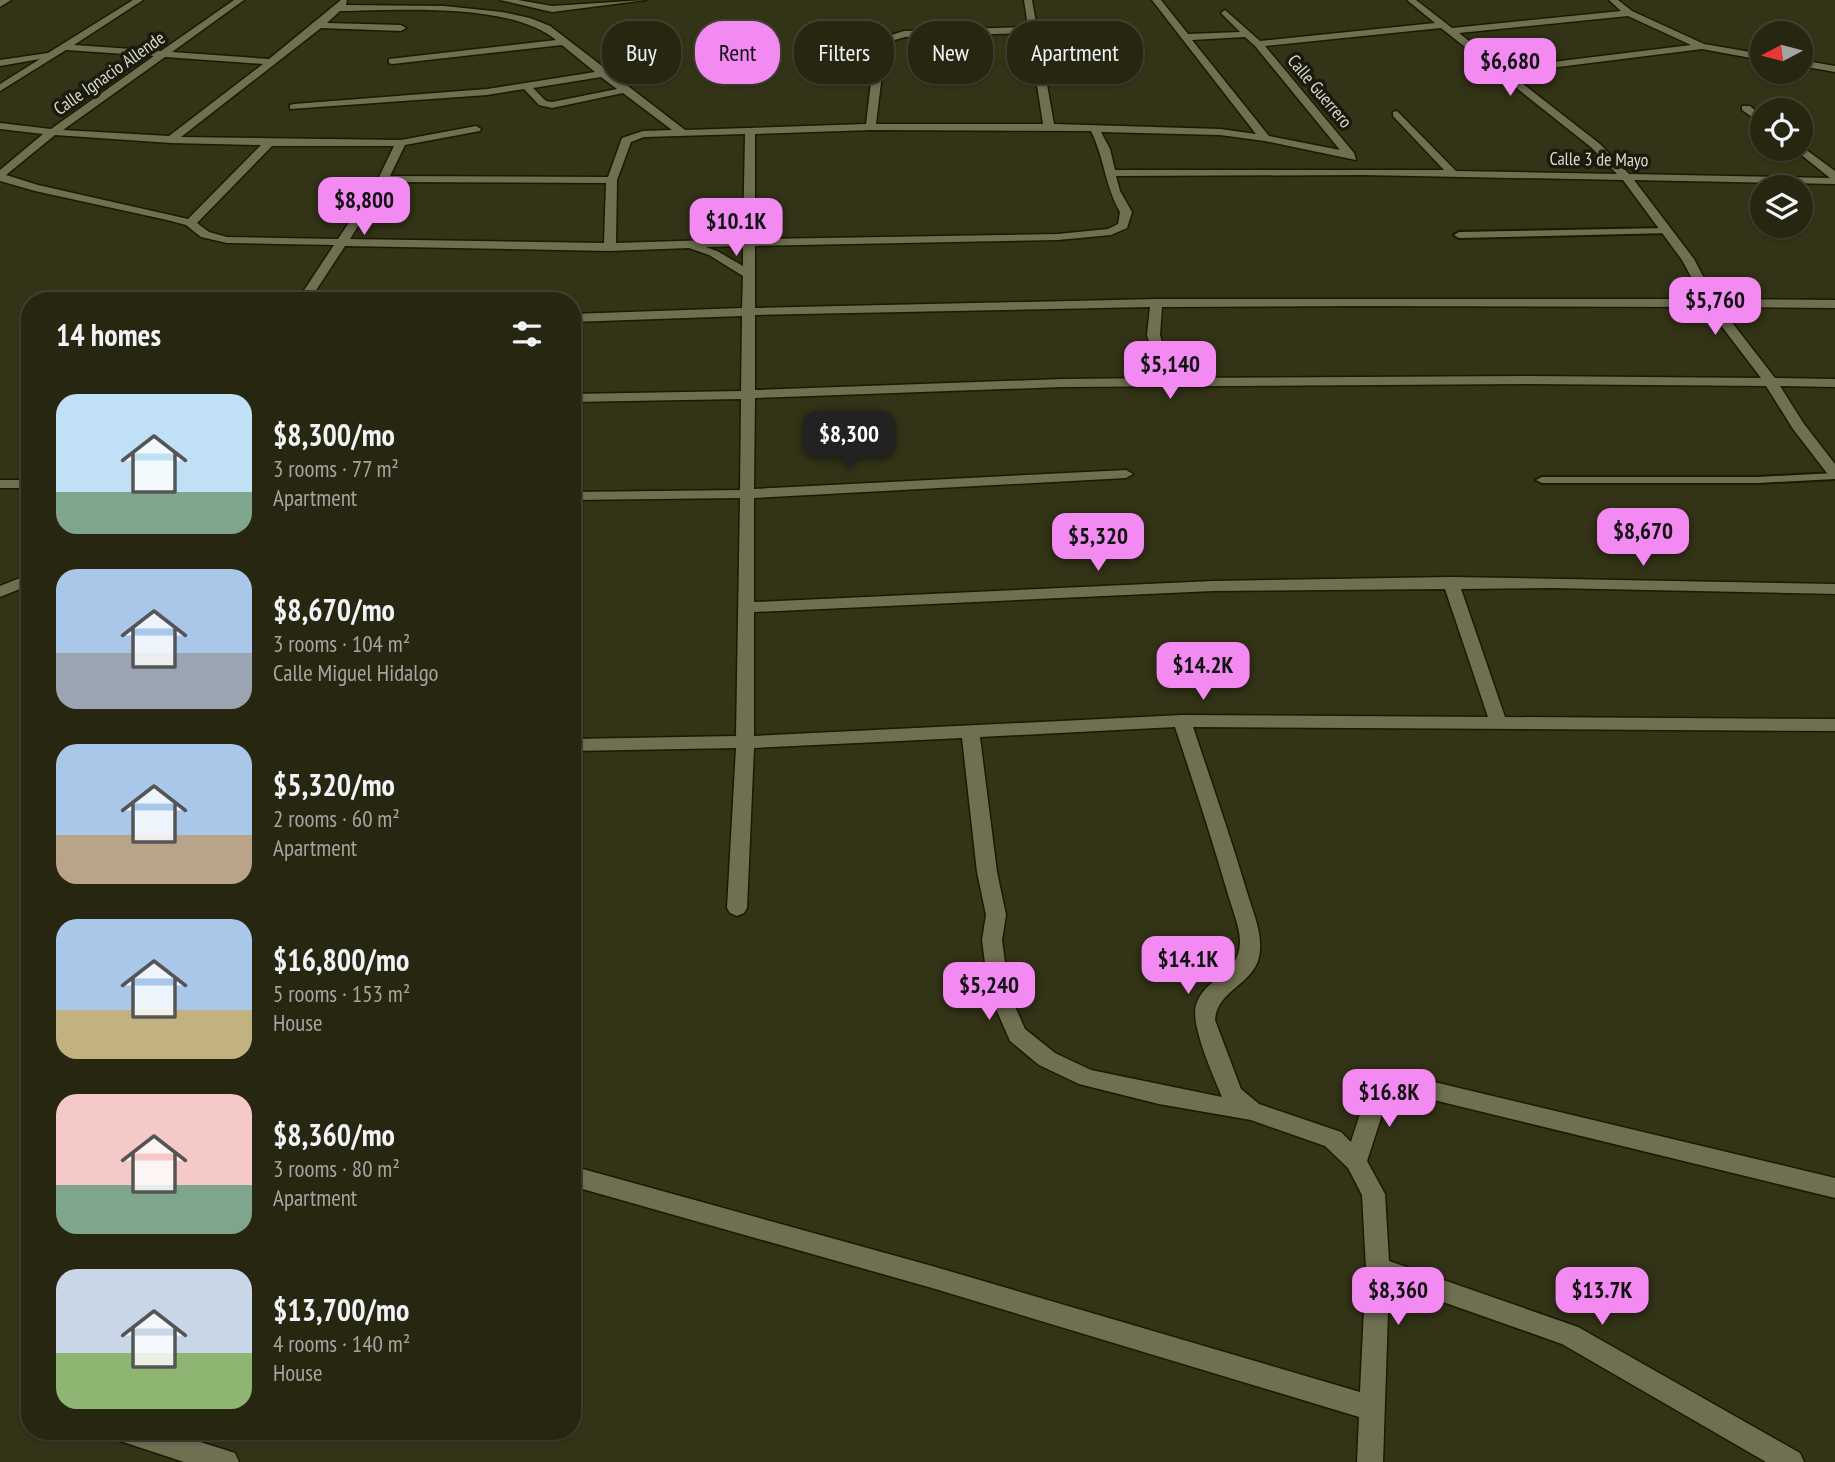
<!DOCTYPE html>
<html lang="en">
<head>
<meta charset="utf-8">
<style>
	:root { --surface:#262611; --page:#2e2e1a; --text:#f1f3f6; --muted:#a4a59f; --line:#424331; --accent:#f28af2 }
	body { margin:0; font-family:"PT Sans Narrow",sans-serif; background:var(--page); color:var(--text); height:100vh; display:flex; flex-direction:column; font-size:26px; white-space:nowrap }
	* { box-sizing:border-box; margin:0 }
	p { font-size:23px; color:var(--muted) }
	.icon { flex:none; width:38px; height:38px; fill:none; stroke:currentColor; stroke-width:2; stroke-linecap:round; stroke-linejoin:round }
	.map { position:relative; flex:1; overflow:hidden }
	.panel { position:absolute; left:21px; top:292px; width:560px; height:1148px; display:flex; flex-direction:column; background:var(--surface); border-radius:28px; box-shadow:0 2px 5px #0004,0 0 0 2px var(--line) }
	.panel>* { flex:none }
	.hud { position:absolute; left:602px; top:21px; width:665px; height:63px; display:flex; gap:14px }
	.needle { width:46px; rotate:263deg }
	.fabs { position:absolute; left:1750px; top:21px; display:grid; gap:14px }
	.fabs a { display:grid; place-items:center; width:63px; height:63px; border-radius:50%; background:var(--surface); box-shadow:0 2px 5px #0004,0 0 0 2px var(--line); font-size:35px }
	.price { position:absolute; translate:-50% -60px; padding:0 16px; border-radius:14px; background:var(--accent); color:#111; font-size:23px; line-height:46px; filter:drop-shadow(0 2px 4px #0008) }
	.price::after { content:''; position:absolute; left:50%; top:42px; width:21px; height:16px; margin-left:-10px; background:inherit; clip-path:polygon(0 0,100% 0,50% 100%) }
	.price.selected { background:#222; color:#fff }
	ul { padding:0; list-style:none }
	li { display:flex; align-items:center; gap:21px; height:175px; padding:0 35px }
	li span { display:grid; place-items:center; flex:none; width:196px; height:140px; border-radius:21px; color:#555 }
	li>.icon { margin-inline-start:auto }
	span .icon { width:84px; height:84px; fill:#fffc; stroke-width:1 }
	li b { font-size:30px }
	h2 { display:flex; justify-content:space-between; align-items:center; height:84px; padding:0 35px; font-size:30px }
	.chip { padding:0 24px; border-radius:28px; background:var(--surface); box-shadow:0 2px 5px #0004,0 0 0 2px var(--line); font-size:24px; line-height:63px }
	.chip.selected { background:var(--accent); color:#111 }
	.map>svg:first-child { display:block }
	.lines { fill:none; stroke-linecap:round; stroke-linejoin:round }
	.lane-casing { stroke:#1b1a01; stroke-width:4 }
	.street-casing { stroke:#1b1a01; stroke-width:3 }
	.lane { fill:#6f7051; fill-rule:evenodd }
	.street { fill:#6f7051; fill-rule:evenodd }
	.labels { text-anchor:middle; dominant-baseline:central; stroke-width:7; stroke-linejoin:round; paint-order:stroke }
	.far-street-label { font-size:18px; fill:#dbdbcb; stroke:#1a1a0e }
</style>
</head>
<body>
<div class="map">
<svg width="1835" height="1462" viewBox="0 0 1835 1462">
	<rect width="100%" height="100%" fill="#333317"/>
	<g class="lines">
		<g class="lane-casing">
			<g id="lane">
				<polygon points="1666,228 1671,231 1669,233 1459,238 1454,235 1459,232"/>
				<polygon points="1835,473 1835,479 1758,483 1542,483 1536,480 1542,477 1758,477"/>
			</g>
		</g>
		<g class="street-casing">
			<g id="street">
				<polygon points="0,0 11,0 0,7"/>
				<path d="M 133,0 L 143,0 L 74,45 L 161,51 L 234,0 L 244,0 L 172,52 L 269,59 L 341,0 L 347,0 L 346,5 L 444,6 L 502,12 L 530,18 L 550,26 L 685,130 L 866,124 L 875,49 L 885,37 L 904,31 L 1028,27 L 1024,0 L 1032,0 L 1054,124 L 1220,129 L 1256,134 L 1152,0 L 1161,0 L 1188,34 L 1240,32 L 1221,13 L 1225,10 L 1260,41 L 1435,23 L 1407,0 L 1416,0 L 1452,28 L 1621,11 L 1609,0 L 1618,0 L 1632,11 L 1704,44 L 1762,54 L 1762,60 L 1702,49 L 1509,73 L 1600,144 L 1629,174 L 1830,178 L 1794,149 L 1801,149 L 1801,146 L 1835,171 L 1835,184 L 1634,180 L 1694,259 L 1715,299 L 1835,300 L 1835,308 L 1720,307 L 1775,378 L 1835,379 L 1835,387 L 1780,386 L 1804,424 L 1835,464 L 1835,478 L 1830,477 L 1793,429 L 1766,386 L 1528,384 L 1062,387 L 755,398 L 754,489 L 1126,470 L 1133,474 L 1126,478 L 754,498 L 754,602 L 1213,581 L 1451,577 L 1835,584 L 1835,594 L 1553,588 L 1461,589 L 1505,717 L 1835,719 L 1835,731 L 1193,727 C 1211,781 1230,835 1246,889 C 1252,910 1264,935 1259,957 C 1253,985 1217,990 1215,1020 L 1241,1089 L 1259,1104 L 1341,1132 L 1351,1142 C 1366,1099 1363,1083 1413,1077 L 1835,1178 L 1835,1198 L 1413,1095 L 1395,1098 L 1385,1106 L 1367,1161 L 1385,1194 L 1389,1261 L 1578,1327 L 1800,1453 L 1804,1462 L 1766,1462 L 1562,1344 L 1389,1283 L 1383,1462 L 1357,1462 L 1359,1417 L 932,1288 L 572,1186 L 572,1166 L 932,1266 L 1360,1392 L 1366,1268 L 1362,1195 L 1348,1168 L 1325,1146 L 1251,1120 L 1159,1104 L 1079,1084 L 1039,1065 L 1010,1041 L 989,993 L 982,940 L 986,915 L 977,872 L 962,738 L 754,748 L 747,908 L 744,913 L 737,916 L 730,913 L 727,908 L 736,748 L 572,751 L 572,739 L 736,736 L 740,498 L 572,500 L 572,492 L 740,490 L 741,399 L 572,402 L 572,394 L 741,391 L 742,316 L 572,322 L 572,314 L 742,308 L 743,276 L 709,255 L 689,248 L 610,251 L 345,246 L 309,301 L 297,301 L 334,245 L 227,243 L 201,237 L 186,225 L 167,220 L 35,191 L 0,181 L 0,170 L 43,134 L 0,129 L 0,123 L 51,129 L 154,56 L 66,50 L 0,91 L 0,84 L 40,59 L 0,66 L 0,60 L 48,53 ZM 340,11 C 398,10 510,2 556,40 L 389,59 L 389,63 L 392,64 L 562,45 L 595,72 L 487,89 L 294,104 L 290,105 L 290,109 L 487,95 L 524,89 L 539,105 L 552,108 L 623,93 L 672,130 L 643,131 L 622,138 L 608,177 L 390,176 L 405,145 L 480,131 L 481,129 L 476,126 L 401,140 L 181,137 L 321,28 L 401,31 L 406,28 L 401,25 L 327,23 ZM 1628,16 L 1691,45 L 1503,68 L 1459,33 ZM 1441,28 L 1592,148 L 1617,174 L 1456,171 L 1397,111 L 1393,112 L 1393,116 L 1444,170 L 1115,170 L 1110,149 L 1101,132 L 1220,135 L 1265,141 L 1356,160 L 1354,153 L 1265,46 ZM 1029,33 L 1043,124 L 876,124 L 885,49 L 891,41 L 905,37 ZM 1245,37 L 1255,46 L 1340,150 L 1269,136 L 1192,40 ZM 165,57 L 263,64 L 169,136 L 63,130 ZM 601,77 L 617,89 L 552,102 L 546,101 L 533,88 ZM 871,130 L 1091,131 C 1105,160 1104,183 1120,212 L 1118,224 L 1108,229 L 1058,234 L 755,239 L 755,134 ZM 745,134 L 743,239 L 616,243 L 617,180 L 631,142 L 644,137 ZM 55,135 L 171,143 L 261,145 L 188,219 L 38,185 L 6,175 ZM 272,146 L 394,146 L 378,179 L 338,239 L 227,237 L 209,232 L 197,223 ZM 1363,175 L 1623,180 L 1682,260 L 1703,299 L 1157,299 L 755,308 L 755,246 L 1058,240 L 1111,235 L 1127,228 L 1132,212 L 1120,191 L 1116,176 ZM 386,182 L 606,183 L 604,243 L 350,239 ZM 743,246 L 743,266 L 717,251 L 706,247 ZM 1361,306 L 1707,307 L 1761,378 L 1528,376 L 1172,378 L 1160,335 L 1162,307 ZM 1150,307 L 1147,335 L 1159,378 L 1062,379 L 755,390 L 755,315 ZM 1445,589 L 1488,717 L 1182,715 L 754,736 L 754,612 L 1213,591 ZM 1175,727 C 1193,781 1211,836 1227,891 C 1231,906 1240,926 1240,942 C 1239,977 1205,976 1196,1005 C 1190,1025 1214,1077 1222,1097 L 1091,1070 L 1055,1053 L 1025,1029 L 1009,993 L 1002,940 L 1006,915 L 997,872 L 980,737 Z"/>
				<polygon points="500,0 518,0 552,6 646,0 552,12"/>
				<polygon points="1801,60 1835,66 1835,72 1801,66"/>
				<polygon points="1742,106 1750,106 1762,116 1762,124 1742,110"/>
				<rect x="0" y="480" width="30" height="8"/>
				<polygon points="30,574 30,585 0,597 0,586"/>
				<polygon points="116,1432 169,1432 235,1453 239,1462 184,1462 120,1441"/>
			</g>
		</g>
		<use href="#lane" class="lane"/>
		<use href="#street" class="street"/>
	</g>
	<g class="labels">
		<g class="far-street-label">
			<text transform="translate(109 73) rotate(-35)">Calle Ignacio Allende</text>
			<text transform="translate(1320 91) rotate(50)">Calle Guerrero</text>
			<text transform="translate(1599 159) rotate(1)">Calle 3 de Mayo</text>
		</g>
	</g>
</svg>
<div class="fabs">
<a><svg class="needle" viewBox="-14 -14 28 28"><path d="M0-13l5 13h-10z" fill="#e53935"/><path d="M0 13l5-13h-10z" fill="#a4a59f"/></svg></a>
<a><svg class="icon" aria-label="locate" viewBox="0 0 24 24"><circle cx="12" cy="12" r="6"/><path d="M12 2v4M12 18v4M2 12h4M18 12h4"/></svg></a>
<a><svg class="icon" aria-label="layers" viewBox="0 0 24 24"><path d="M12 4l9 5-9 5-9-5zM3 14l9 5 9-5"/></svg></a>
</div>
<b class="price" style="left:1510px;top:98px">$6,680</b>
<b class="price" style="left:364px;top:237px">$8,800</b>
<b class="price" style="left:736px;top:258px">$10.1K</b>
<b class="price" style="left:1715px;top:337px">$5,760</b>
<b class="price" style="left:1170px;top:401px">$5,140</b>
<b class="price selected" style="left:849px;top:471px">$8,300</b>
<b class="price" style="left:1643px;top:568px">$8,670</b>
<b class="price" style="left:1098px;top:573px">$5,320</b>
<b class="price" style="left:1203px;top:702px">$14.2K</b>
<b class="price" style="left:1188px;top:996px">$14.1K</b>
<b class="price" style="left:989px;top:1022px">$5,240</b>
<b class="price" style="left:1389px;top:1129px">$16.8K</b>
<b class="price" style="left:1398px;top:1327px">$8,360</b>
<b class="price" style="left:1602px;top:1327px">$13.7K</b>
<div class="hud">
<a class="chip">Buy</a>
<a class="chip selected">Rent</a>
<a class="chip">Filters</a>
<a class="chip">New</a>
<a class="chip">Apartment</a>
</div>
<section class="panel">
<h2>14 homes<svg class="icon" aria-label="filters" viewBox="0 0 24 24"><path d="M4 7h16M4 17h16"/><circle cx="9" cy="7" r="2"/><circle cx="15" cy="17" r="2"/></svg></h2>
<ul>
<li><span style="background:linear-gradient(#bfe0f5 70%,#7fa58c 0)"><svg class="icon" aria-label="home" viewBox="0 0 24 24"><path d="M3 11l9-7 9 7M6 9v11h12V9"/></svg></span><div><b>$8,300/mo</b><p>3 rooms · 77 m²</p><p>Apartment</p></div></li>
<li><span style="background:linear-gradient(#a9c7e8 60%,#9aa5b1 0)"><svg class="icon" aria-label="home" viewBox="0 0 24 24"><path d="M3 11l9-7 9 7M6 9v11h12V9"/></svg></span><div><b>$8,670/mo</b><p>3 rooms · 104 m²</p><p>Calle Miguel Hidalgo</p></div></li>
<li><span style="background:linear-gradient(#a9c7e8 65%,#b9a48a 0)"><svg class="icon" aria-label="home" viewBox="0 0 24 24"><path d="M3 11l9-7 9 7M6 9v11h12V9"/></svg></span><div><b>$5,320/mo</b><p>2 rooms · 60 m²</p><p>Apartment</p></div></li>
<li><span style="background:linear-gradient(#a9c7e8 65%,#c2b280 0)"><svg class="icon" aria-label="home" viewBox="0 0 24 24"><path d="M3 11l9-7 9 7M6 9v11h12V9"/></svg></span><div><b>$16,800/mo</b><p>5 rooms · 153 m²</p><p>House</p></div></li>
<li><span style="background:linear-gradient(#f6c9c9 65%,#7fa58c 0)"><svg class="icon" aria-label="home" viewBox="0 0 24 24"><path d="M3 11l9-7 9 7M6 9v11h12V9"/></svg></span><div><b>$8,360/mo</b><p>3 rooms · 80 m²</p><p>Apartment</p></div></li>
<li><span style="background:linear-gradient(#c9d6e8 60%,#8fb573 0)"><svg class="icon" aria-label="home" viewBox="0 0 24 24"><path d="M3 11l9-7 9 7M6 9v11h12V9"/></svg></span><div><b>$13,700/mo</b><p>4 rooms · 140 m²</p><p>House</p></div></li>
</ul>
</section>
</div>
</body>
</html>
